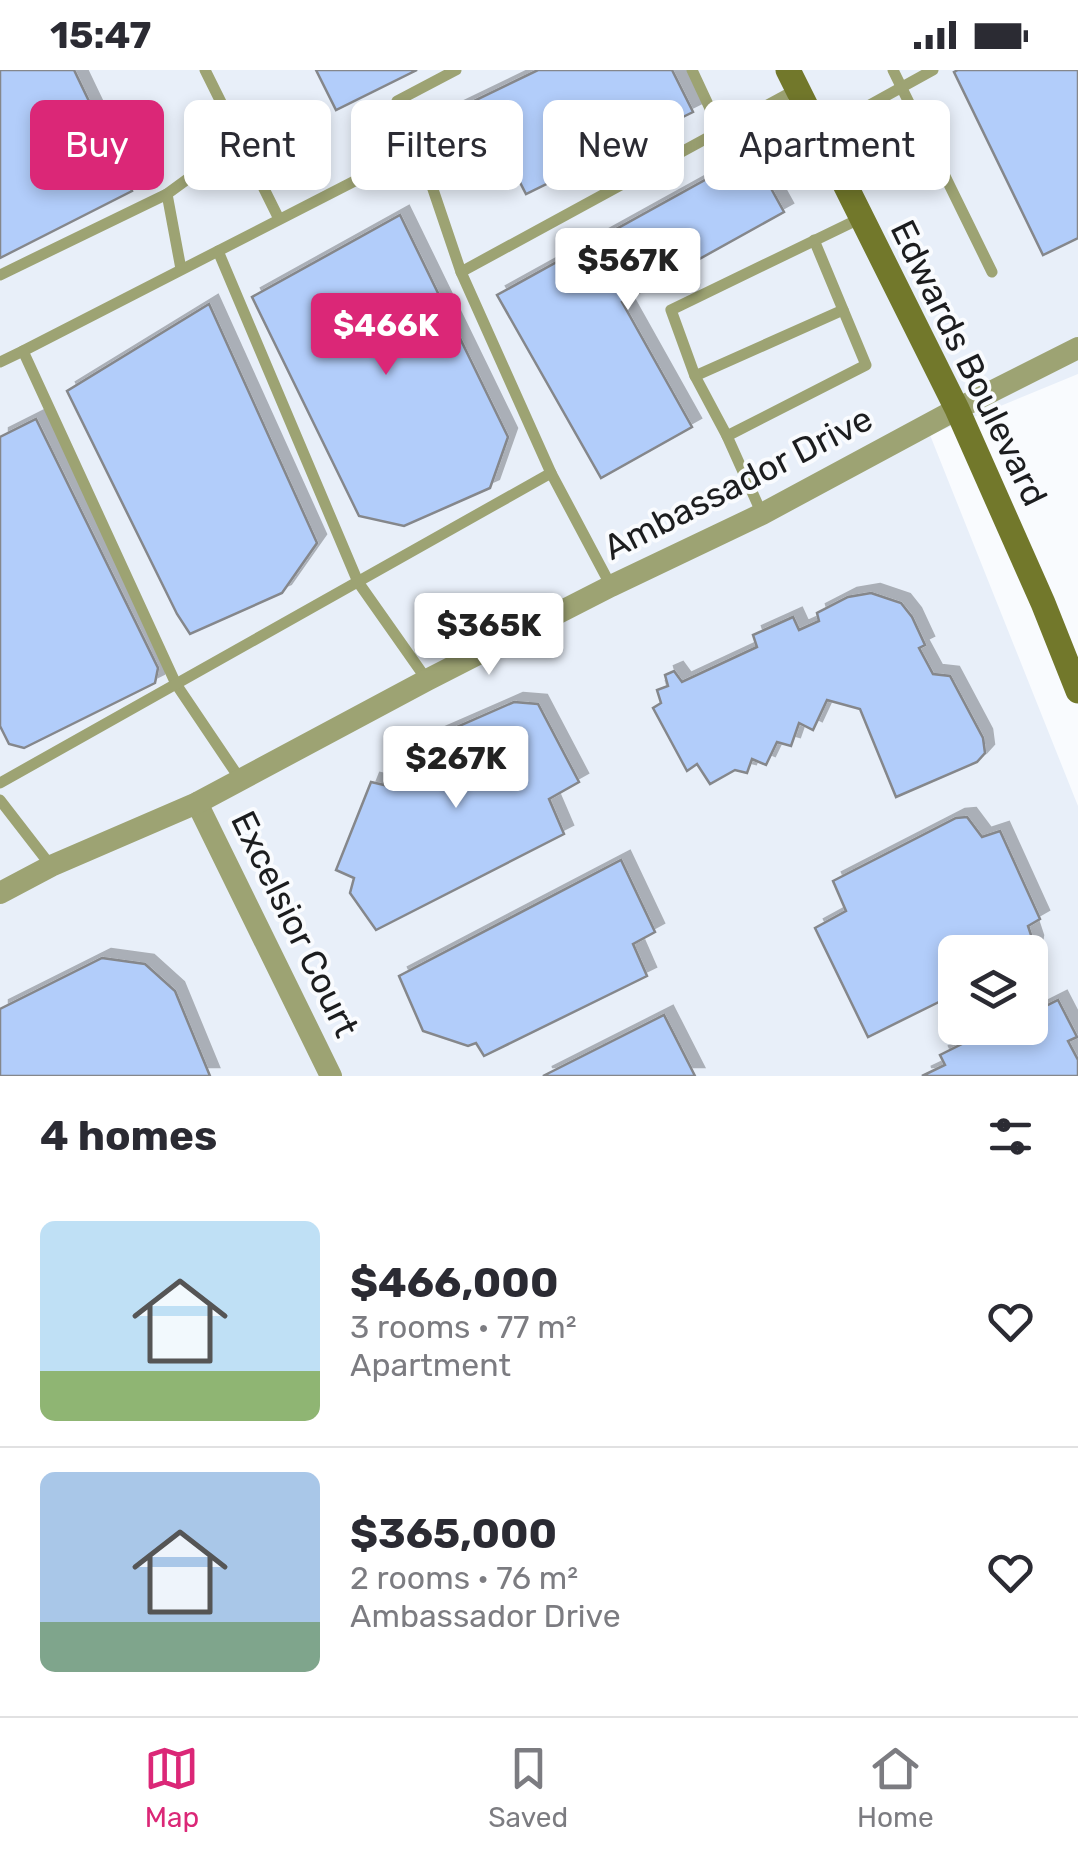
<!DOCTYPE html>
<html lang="en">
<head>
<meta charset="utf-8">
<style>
	:root { --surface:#fff; --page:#f7f7f7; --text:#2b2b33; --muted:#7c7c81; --line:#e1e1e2; --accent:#db2777 }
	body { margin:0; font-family:Rubik,sans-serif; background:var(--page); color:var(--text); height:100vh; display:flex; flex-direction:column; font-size:38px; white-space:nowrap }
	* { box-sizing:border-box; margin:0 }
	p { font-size:32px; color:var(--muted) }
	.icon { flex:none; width:55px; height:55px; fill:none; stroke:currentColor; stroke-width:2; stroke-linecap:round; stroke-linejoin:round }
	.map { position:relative; height:1006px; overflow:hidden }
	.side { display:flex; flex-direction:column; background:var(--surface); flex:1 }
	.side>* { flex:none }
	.top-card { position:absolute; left:30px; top:30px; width:1020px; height:90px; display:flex; gap:20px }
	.buttons { position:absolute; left:938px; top:865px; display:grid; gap:20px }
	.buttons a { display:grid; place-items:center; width:110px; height:110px; border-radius:15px; background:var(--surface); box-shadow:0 5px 15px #0003; font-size:50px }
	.price { position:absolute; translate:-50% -85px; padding:0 22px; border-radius:10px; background:#fff; color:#222; font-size:32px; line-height:65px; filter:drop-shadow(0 2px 5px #0008) }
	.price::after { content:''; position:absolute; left:50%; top:60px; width:30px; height:22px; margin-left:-15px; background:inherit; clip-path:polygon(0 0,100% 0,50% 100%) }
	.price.current { background:var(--accent); color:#fff }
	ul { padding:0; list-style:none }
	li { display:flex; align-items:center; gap:30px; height:250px; padding:0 40px }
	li+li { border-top:2px solid var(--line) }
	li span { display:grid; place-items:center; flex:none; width:280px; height:200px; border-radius:15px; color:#555 }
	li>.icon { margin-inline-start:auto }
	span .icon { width:120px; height:120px; fill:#fffc; stroke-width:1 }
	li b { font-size:42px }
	h2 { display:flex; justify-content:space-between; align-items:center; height:120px; padding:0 40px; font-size:42px }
	.chip { padding:0 35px; border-radius:15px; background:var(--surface); box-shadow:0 5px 15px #0003; font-size:35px; line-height:90px }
	.chip.current { background:var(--accent); color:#fff }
	.status { display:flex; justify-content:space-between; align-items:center; height:70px; padding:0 50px; background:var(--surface); direction:ltr }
	.status svg { height:28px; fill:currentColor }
	.tabs { display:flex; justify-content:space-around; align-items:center; height:140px; border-top:2px solid var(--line); background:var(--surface); font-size:28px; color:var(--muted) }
	.tabs a { display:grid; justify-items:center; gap:5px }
	.tabs .current { color:var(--accent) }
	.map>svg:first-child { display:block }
	.built { fill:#e8eff9; fill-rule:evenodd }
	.building { fill:#b2cdfa; stroke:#85878b; stroke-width:2.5; filter:url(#shadow) }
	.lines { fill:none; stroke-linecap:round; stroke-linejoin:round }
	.lane { stroke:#9da373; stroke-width:11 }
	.street { stroke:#9da373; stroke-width:22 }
	.secondary { stroke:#72782b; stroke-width:25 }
	.labels { text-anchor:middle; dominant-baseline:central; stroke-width:8; stroke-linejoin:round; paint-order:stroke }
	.street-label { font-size:35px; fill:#1c1d1f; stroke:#f9fbfe }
</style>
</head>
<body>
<div class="status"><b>15:47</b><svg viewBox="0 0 49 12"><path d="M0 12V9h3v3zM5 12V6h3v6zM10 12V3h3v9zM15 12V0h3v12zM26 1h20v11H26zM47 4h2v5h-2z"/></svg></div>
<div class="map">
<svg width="1078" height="1006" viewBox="0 0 1078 1006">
	<defs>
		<filter id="shadow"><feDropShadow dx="9" dy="-9" stdDeviation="0" flood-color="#0004"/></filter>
	</defs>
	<rect width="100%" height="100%" fill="#f9fbfe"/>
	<path class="built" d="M 0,0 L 1078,0 L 1078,304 L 930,365 L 1078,736 L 1078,1006 L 0,1006 ZM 955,882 L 1030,882 L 1030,958 L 955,958 Z"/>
	<g class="building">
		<polygon points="0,0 74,0 132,121 0,188"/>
		<polygon points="316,0 417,0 336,40"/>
		<polygon points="538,0 672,0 693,42 526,124 510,93 483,106 451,42"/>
		<polygon points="958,0 1078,0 1078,168 1043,185 954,2"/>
		<polygon points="752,84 784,142 622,232 692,357 601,408 497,225"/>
		<polygon points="400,145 508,367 490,418 404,456 359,446 252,227"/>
		<polygon points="209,234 317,473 282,523 190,564 177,544 67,321"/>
		<polygon points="36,349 158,598 155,613 24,678 9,674 0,656 0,367"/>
		<polygon points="871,523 901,533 912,547 925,575 919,578 933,604 950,606 983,668 985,683 977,692 896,727 860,639 827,630 813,660 799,653 791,676 777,672 766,695 752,689 747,703 735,700 710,714 697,694 687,701 653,638 661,633 657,620 668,616 665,605 674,601 682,612 757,577 753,565 793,547 799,560 819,551 817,543 848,527"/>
		<polygon points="514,632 538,634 579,712 549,729 564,764 376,860 350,823 354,808 336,800 371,712 384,715 393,685"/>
		<polygon points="967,747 982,767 1000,761 1040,849 1028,856 1034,874 1033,881 1030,885 1030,882 955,882 955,924 868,967 815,858 846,841 833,811 956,748"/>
		<polygon points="621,790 655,862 633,874 647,906 484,986 476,973 468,976 423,961 399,906"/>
		<polygon points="102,888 145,894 175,921 210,1006 0,1006 0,939"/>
		<polygon points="1058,930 1077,967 1068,971 1078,990 1078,1006 922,1006 945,995 940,985 994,958 1030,958 1030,944"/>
		<polygon points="664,945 695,1006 543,1006"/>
	</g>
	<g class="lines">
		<g class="lane">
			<polyline points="205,0 279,149"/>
			<polyline points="692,0 720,60"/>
			<polyline points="893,0 992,202"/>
			<polyline points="819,63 933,0"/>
			<polyline points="419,78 397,31 456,0"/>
			<polyline points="167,124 241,70"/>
			<polyline points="218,181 358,512 427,610"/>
			<polyline points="461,202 797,19"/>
			<polyline points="0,205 167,124 181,199"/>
			<polyline points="23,281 419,78 461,202 551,403"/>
			<polyline points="0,292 23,281 176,614 240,709"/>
			<polyline points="695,306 843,240"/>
			<polyline points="727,366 866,295 814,170"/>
			<polyline points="762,444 727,366 695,306 671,240 861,148"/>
			<polyline points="0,713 551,403 611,516"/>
			<polyline points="0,730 51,796"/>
		</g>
		<g class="street">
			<polyline points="197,733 331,1006"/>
			<polyline points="0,823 51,796 197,733 427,610 611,516 762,444 957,339 1078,278"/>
		</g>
		<polyline class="secondary" points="788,0 957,339 1043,533 1078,621"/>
	</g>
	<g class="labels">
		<g class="street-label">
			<text transform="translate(969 293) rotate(64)">Edwards Boulevard</text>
			<text transform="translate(738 413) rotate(-27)">Ambassador Drive</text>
			<text transform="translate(295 854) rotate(64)">Excelsior Court</text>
		</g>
	</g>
</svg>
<div class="buttons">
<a><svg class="icon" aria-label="layers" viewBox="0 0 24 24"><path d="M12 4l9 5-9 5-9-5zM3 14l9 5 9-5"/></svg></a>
</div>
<b class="price" style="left:628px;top:243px">$567K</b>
<b class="price current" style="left:386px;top:308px">$466K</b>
<b class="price" style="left:489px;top:608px">$365K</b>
<b class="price" style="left:456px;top:741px">$267K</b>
<div class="top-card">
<a class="chip current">Buy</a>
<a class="chip">Rent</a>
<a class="chip">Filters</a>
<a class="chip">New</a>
<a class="chip">Apartment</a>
</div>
</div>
<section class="side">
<h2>4 homes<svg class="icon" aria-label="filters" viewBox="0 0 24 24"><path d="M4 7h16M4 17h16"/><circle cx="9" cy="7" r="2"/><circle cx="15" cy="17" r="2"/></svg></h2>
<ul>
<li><span style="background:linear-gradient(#bfe0f5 75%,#8fb573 0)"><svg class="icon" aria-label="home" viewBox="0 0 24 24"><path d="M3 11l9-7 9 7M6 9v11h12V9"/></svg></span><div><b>$466,000</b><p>3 rooms · 77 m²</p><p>Apartment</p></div><svg class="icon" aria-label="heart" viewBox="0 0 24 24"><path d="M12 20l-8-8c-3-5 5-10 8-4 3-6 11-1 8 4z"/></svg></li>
<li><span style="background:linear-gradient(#a9c7e8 75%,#7fa58c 0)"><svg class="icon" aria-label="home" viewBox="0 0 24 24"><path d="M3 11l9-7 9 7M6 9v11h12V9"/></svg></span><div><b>$365,000</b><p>2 rooms · 76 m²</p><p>Ambassador Drive</p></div><svg class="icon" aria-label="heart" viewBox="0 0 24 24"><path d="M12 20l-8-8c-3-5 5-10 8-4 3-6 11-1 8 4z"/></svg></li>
</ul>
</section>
<nav class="tabs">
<a class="current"><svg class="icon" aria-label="map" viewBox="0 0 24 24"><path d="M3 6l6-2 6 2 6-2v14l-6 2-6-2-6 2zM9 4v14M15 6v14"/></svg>Map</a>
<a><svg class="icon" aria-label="saved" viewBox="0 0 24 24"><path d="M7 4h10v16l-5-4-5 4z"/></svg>Saved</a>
<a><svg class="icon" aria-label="home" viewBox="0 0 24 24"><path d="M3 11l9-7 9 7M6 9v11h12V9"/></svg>Home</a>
</nav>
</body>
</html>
